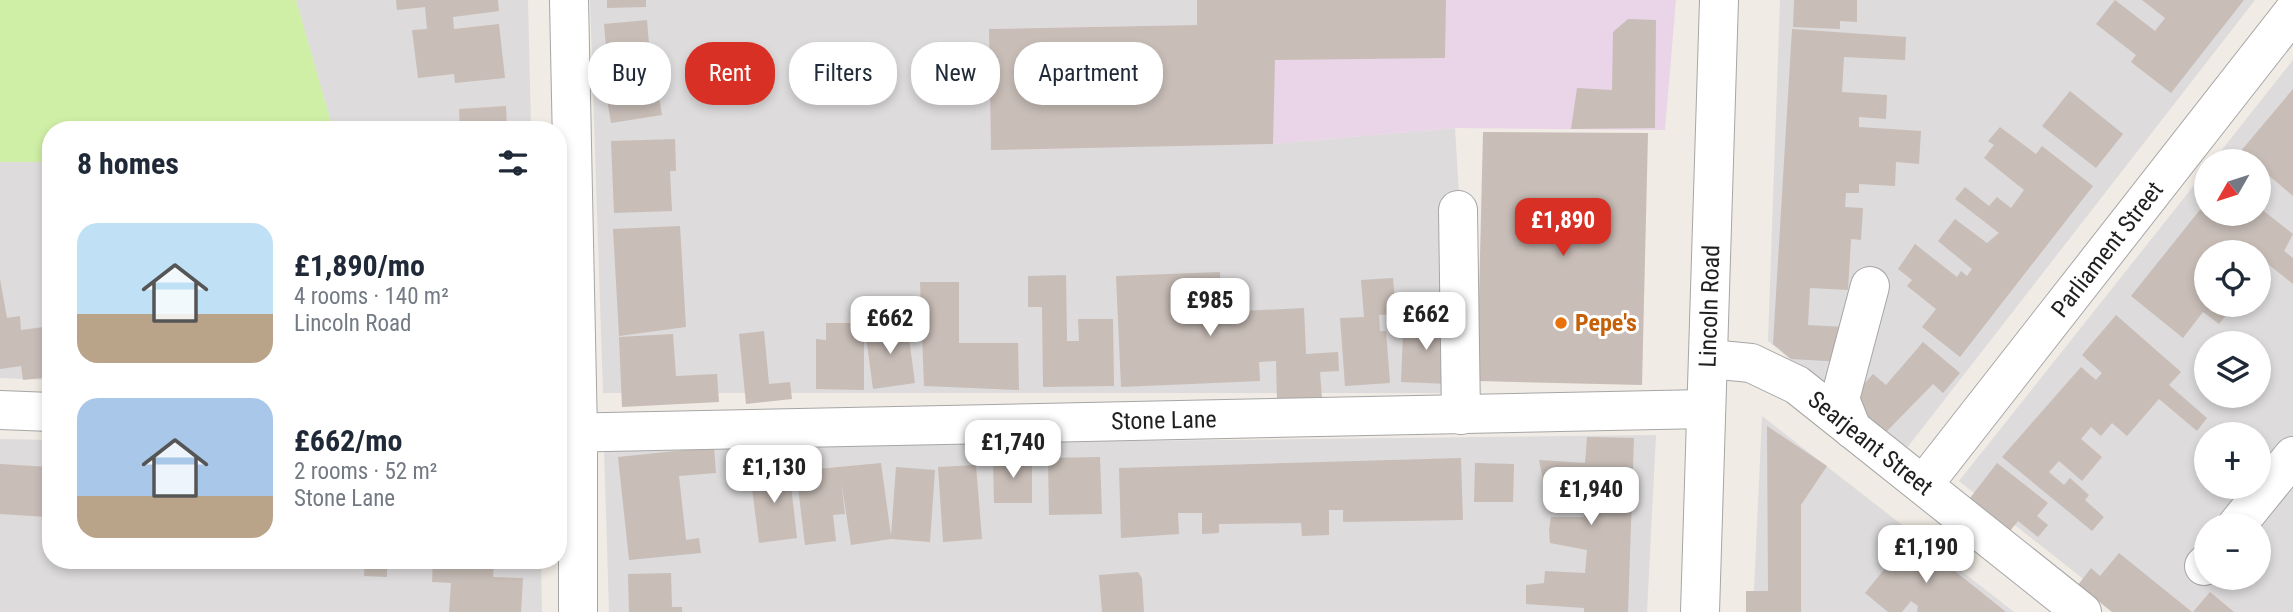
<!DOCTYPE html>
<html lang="en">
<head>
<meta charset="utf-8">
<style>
	:root { --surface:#fff; --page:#f6f6f7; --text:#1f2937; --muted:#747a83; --accent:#d93025 }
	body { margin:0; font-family:"Roboto Condensed",sans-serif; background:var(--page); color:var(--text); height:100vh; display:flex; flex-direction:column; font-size:26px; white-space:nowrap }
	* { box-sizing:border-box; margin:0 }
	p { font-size:23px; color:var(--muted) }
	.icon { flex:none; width:38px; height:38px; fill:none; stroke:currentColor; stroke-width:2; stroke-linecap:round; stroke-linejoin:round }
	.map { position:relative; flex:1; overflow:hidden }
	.sheet { position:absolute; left:42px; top:121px; width:525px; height:448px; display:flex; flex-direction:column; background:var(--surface); border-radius:28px; box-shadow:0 4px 10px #0003 }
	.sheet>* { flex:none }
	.top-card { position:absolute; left:588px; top:42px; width:665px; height:63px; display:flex; gap:14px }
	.needle { width:46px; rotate:231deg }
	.tools { position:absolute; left:2194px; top:149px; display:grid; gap:14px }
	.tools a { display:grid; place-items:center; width:77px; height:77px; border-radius:50%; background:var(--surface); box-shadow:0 4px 10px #0003; font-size:35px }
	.price { position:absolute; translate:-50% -60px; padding:0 16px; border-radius:14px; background:#fff; color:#222; font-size:23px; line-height:46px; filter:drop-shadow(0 2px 4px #0008) }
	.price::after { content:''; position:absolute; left:50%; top:42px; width:21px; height:16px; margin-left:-10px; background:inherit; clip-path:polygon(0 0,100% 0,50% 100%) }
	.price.active { background:var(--accent); color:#fff }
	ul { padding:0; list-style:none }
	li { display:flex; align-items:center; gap:21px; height:175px; padding:0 35px }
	li span { display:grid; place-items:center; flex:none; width:196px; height:140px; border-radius:21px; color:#555 }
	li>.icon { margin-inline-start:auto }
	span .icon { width:84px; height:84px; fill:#fffc; stroke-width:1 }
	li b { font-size:30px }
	h2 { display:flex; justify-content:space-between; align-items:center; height:84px; padding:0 35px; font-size:30px }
	.tag { padding:0 24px; border-radius:28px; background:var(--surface); box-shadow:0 4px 10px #0003; font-size:24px; line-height:63px }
	.tag.active { background:var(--accent); color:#fff }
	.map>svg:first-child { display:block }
	.residential { fill:#dddbdc; fill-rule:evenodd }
	.industrial { fill:#ead5e8 }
	.grass { fill:#cfeea6 }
	.building { fill:#c8bdb7 }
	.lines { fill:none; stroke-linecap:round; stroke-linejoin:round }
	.minor-casing { stroke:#a6a6a6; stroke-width:40 }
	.minor { stroke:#fff; stroke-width:38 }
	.food-dot { fill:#e8710a; stroke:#fff; stroke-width:2.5 }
	.labels { text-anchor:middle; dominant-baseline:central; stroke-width:6; stroke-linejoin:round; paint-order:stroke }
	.street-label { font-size:24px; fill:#1f1f1f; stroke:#fff }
	.food-label { font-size:24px; font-weight:bold; fill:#c56008; stroke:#fff; text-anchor:start }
</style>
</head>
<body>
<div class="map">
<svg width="2293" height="612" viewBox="0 0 2293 612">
	<rect width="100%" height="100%" fill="#f0ebe4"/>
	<g class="residential">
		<polygon points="296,0 528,0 531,129 333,129"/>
		<polygon points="590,0 1197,0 1197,25 989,29 991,149 1273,144 1455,128 1459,194 1457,393 603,393"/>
		<polygon points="1780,0 2255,0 1903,453 1768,341"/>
		<path d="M 2293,60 L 2293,612 L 2125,612 L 1959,481 L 2207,169 L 2207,214 L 2259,214 L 2259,161 L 2213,161 ZM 2207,252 L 2259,252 L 2259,304 L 2207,304 ZM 2207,343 L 2259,343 L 2259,396 L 2207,396 ZM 2207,434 L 2259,434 L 2259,486 L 2207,486 ZM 2207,525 L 2259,525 L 2259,578 L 2207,578 Z"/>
		<polygon points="0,162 51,162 51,380 0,378"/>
		<polygon points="1762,416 2014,612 1753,612"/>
		<polygon points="1656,435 1647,612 609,612 604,447"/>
		<polygon points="0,439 51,440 51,560 541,560 542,612 0,612"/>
	</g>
	<polygon class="industrial" points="1197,0 1676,0 1665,130 1455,128 1273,144 991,150 989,29 1197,25"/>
	<polygon class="grass" points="0,0 296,0 333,129 51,130 51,162 0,162"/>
	<g class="building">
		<polygon points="396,0 498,0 499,11 453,17 454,29 499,24 505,78 455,83 454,74 418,78 412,30 427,29 425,7 397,10"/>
		<polygon points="607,0 646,0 646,7 607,8"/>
		<polygon points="1197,0 1446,0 1445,58 1275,60 1273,144 991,150 989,29 1197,25"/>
		<polygon points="1794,0 1857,0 1857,22 1840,21 1840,29 1793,27"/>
		<polygon points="2115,0 2155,31 2165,18 2142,0 2244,0 2171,93 2131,62 2136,55 2096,24"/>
		<polygon points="1628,19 1656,20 1655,128 1571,129 1577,88 1612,90 1613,32"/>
		<polygon points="647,20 651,68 608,72 604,24"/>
		<polygon points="1792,29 1906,37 1905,60 1844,57 1842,92 1887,95 1886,119 1859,117 1859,127 1921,131 1919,164 1896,162 1895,186 1859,184 1859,193 1846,193 1845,207 1863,208 1861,240 1851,239 1848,290 1810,288 1808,325 1845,327 1843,362 1791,359 1773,344"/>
		<polygon points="656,79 662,115 611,123 605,87"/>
		<polygon points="2293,89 2293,196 2259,167 2259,161 2252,161 2240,152"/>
		<polygon points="2070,91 2123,134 2096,168 2042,126"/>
		<polygon points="506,106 507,130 460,130 459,109"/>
		<polygon points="2000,127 2036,154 2042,146 2093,186 1960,357 1922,327 1936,309 1907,286 1912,280 1898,269 1915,244 1957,277 1961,271 1967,276 1972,269 1938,241 1955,219 1987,243 1999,233 1955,199 1965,187 1989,206 1997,197 2011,208 2024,190 1984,158 1994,145 1988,141"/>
		<polygon points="1483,132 1648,133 1642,385 1477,381"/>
		<polygon points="675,139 676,171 670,171 672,211 614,213 611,141"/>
		<polygon points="2259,199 2264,203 2260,208 2293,234 2284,251 2293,258 2293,284 2259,257 2259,252 2253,252 2239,241 2230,252 2207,252 2207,288 2204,292 2207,294 2207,304 2220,304 2229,312 2219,324 2203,312 2183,338 2131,296 2207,201 2207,214 2259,214"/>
		<polygon points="680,226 686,327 619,336 613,229"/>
		<polygon points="1220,272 1221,312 1304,308 1306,354 1338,352 1339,371 1320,372 1322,398 1277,400 1276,361 1259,362 1260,381 1121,387 1116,276"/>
		<polygon points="1066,275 1067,341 1079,341 1078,319 1113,319 1114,386 1043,387 1042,307 1028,307 1028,276"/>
		<polygon points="1393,278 1396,314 1379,315 1380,331 1386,331 1390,383 1345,386 1340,318 1364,317 1361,280"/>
		<polygon points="0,279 7,318 20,316 21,330 51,326 51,377 23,380 21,366 0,369"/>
		<polygon points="920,282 959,282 959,343 1018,343 1019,390 924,386"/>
		<polygon points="1411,315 1440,317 1440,332 1451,333 1449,384 1401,382 1403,334 1410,335"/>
		<polygon points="2116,315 2181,372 2169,385 2207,418 2197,431 2159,399 2127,436 2112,423 2101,436 2091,427 2081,439 2102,457 2082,481 2059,461 2049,472 2064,485 2070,478 2089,495 2085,500 2104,517 2092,531 2002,457 2081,367 2096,380 2102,373 2082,355"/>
		<polygon points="826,323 854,323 854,339 864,339 864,390 816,389 816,339 826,340"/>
		<polygon points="907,323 915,383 873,389 865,329"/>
		<polygon points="764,331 769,384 790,382 792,399 746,404 739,334"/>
		<polygon points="673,334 676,376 717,374 719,402 622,407 619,337"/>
		<polygon points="1923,342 1960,373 1943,393 1933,384 1886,432 1850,400 1873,374 1886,385"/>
		<polygon points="1767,426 1827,466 1801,505 1801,612 1746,612 1746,591 1768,591"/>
		<polygon points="1587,437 1634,438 1628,612 1584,612 1584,608 1526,604 1526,585 1544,583 1545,571 1585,573 1587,550 1550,543 1549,530 1551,517 1584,517 1585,510 1549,510 1539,460 1585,463"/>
		<polygon points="714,447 716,473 679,476 686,540 699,538 701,553 629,560 618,457"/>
		<polygon points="1032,457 1032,503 994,503 993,458"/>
		<polygon points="1100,457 1102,514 1049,515 1048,458"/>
		<polygon points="1461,458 1463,520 1343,522 1343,510 1329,510 1329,535 1302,536 1301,523 1219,524 1219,533 1202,534 1202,513 1178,513 1179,534 1121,538 1119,468"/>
		<polygon points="881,463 891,536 896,467 935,470 930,542 891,539 851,545 841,480 845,514 833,515 836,541 805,545 796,471"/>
		<polygon points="1475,463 1514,464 1513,502 1474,502"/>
		<polygon points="1997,463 2048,503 2037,516 2048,525 2038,537 2018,521 2010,531 1970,498"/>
		<polygon points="0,464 50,467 47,517 0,514"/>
		<polygon points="976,465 982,539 943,542 938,467"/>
		<polygon points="789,468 797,538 759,543 750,473"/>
		<polygon points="1911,536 2006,612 1917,612 1918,606 1911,601 1902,612 1888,612 1865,593"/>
		<polygon points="2119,553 2192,612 2112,612 2078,585 2091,568 2100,576"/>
		<polygon points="365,560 387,560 387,577 364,576"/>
		<polygon points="433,560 494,563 493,577 523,578 521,612 449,612 451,583 432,582"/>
		<polygon points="1138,572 1142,578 1144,612 1102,612 1099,575"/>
		<polygon points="671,573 672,607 682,607 682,612 629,612 628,574"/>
		<polygon points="2210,592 2234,612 2193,612"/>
	</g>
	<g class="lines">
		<g class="minor-casing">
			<g id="minor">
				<polyline points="569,0 578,434 578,612"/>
				<polyline points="1458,210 1461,415"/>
				<path id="s1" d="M 1710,359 L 1751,363 L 1797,385 L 2082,612"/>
				<polyline points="0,410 51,412"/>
				<polyline points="1852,429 1840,399 1870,286"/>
				<path id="s2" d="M 558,433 L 1706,409"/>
				<path id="s3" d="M 1923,485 L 2293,12"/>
				<polyline points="2237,525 2293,456"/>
				<polyline points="2204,566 2207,563"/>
				<path id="s4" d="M 1700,612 L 1719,0"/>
			</g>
		</g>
		<use href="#minor" class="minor"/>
	</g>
	<circle class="food-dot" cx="1561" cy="323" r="7"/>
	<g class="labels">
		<g class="street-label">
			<text stroke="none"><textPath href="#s3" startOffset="299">Parliament Street</textPath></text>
			<text stroke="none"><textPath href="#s4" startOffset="306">Lincoln Road</textPath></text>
			<text stroke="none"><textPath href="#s2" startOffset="606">Stone Lane</textPath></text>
			<text stroke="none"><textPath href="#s1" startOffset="186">Searjeant Street</textPath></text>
		</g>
		<g class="food-label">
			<text x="1575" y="323">Pepe's</text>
		</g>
	</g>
</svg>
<div class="tools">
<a><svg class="needle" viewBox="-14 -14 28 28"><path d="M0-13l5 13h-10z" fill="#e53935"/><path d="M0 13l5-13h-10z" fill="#747a83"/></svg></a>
<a><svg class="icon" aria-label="locate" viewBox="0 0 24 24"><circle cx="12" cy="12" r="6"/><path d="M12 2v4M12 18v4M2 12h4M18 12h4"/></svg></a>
<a><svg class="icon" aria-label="layers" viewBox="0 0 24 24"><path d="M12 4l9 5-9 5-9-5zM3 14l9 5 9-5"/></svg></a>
<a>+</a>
<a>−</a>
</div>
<b class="price active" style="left:1563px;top:258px">£1,890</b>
<b class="price" style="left:1210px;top:338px">£985</b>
<b class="price" style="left:1426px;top:352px">£662</b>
<b class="price" style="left:890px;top:356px">£662</b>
<b class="price" style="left:1013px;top:480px">£1,740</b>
<b class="price" style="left:774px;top:505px">£1,130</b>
<b class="price" style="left:1591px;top:527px">£1,940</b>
<b class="price" style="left:1926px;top:585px">£1,190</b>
<div class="top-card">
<a class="tag">Buy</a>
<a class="tag active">Rent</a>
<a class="tag">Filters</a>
<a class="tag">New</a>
<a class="tag">Apartment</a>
</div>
<section class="sheet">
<h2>8 homes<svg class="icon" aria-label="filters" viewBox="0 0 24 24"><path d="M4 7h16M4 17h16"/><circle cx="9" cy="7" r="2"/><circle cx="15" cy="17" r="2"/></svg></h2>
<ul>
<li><span style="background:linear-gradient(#bfe0f5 65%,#b9a48a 0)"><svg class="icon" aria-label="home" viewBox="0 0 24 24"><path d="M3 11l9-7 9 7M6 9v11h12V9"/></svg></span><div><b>£1,890/mo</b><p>4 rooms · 140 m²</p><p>Lincoln Road</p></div></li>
<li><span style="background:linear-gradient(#a9c7e8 70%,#b9a48a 0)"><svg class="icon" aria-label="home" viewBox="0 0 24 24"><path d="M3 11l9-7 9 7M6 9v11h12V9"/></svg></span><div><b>£662/mo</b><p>2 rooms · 52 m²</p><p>Stone Lane</p></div></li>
</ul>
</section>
</div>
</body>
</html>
